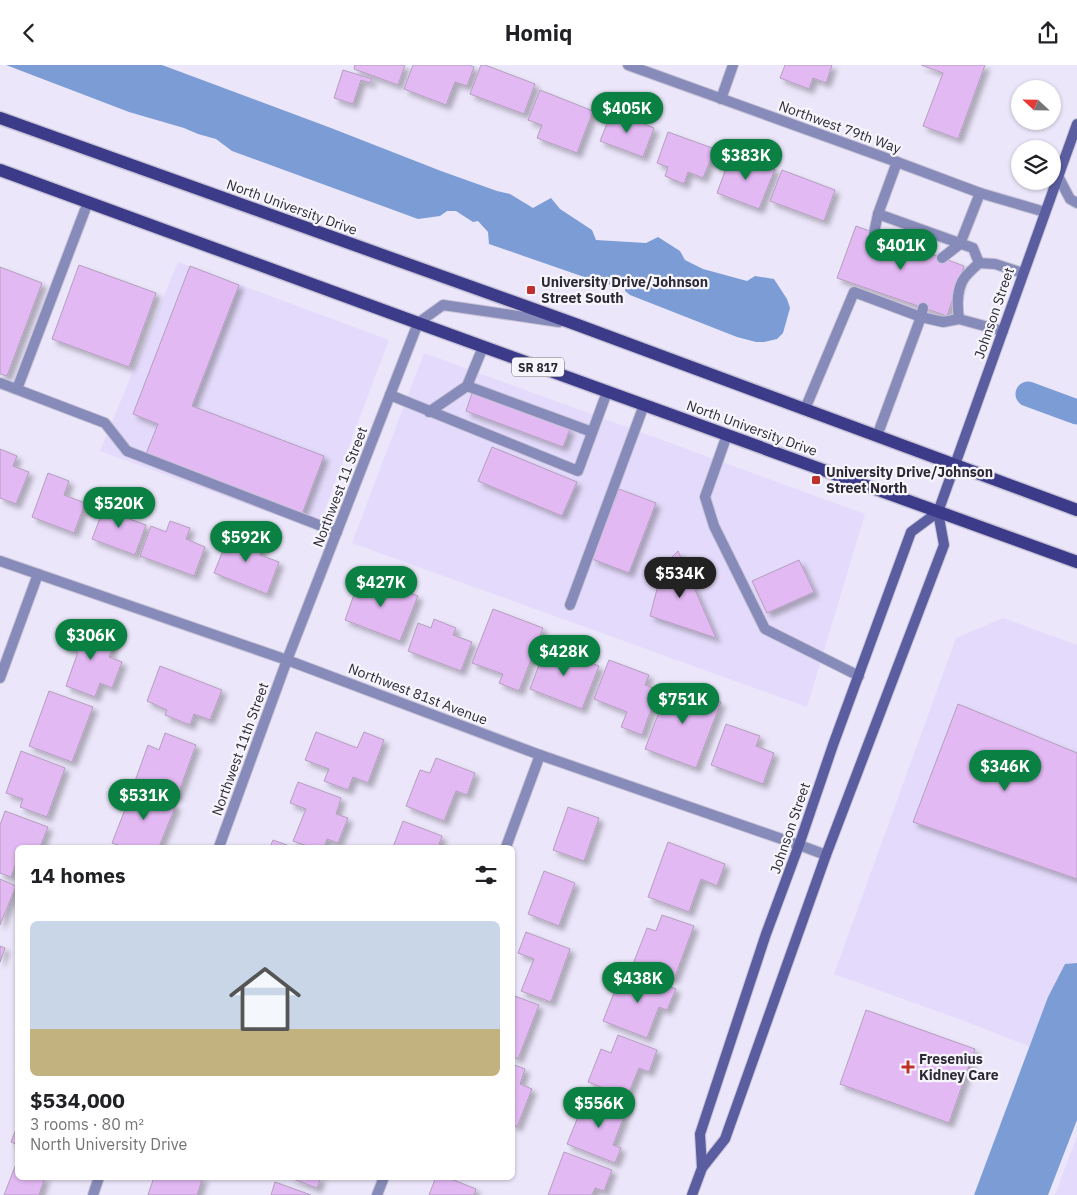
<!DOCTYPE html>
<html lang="en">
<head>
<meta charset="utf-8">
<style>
	:root { --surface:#fff; --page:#f6f6f6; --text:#202124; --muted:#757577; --accent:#0b8043 }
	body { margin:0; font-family:"IBM Plex Sans",sans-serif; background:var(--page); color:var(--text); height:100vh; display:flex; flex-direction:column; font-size:19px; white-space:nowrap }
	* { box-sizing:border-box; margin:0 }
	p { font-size:16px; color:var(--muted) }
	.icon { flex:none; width:28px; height:28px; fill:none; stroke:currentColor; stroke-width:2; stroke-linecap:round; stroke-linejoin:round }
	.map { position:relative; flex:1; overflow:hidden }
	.panel { position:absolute; left:15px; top:780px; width:500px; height:335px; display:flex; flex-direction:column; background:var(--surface); border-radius:8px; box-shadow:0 1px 4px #0004 }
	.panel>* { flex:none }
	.needle { width:32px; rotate:292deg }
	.buttons { position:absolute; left:1011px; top:15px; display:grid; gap:10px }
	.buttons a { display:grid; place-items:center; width:50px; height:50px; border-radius:50%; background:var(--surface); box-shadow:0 1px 4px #0004; font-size:25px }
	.price { position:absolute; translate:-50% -42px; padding:0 11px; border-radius:18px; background:var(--accent); color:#fff; font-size:16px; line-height:32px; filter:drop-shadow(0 1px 2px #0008) }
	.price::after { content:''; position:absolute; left:50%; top:30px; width:15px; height:11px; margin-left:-8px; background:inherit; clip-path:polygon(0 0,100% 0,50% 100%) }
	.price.on { background:#222; color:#fff }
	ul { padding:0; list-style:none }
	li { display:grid; align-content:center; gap:10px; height:265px; padding:0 15px }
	li span { display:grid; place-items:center; height:155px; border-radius:8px; color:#555 }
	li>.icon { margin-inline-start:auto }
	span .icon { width:90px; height:90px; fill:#fffc; stroke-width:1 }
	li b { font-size:21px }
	h2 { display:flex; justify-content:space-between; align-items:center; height:60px; padding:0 15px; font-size:21px }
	header { display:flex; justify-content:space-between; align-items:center; height:65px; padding:0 15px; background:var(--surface); font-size:22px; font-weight:700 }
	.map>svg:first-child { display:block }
	.built { fill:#e4dbfc }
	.water { fill:#7c9cd5 }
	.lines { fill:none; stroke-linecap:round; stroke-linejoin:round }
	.canal { stroke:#7c9cd5; stroke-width:25 }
	.building { fill:#e3b9f4; stroke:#b39fbc; filter:url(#shadow) }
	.lane-casing { stroke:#c9c4d7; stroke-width:12 }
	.street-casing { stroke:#c9c4d7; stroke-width:12 }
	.secondary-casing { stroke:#c9c4d7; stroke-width:12 }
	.primary-casing { stroke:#c9c4d7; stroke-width:15 }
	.lane { stroke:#878bb9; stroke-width:10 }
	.street { stroke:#878bb9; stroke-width:10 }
	.secondary { stroke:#5a5d9f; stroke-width:10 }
	.primary { stroke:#3c3b8a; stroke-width:12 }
	.poi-dot { fill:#bf312b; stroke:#f7f5fc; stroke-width:2 }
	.labels { text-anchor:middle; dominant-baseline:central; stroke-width:4.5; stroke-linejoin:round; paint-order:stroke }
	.shield { fill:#f7f5fc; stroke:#6a6771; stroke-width:1 }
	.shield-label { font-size:12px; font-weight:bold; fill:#2d2a36 }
	.street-label { font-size:14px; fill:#2d2a36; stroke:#f7f5fc }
	.poi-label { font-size:14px; font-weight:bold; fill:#2d2a36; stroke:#f7f5fc; text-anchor:start }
</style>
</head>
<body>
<header><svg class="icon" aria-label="back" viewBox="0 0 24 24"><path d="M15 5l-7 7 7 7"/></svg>Homiq<svg class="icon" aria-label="share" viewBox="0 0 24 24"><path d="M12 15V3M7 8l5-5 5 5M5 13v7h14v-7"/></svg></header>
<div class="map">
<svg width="1077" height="1130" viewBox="0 0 1077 1130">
	<defs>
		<filter id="shadow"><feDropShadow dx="4.5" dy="4.5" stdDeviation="2.5" flood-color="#0004"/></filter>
	</defs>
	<rect width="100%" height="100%" fill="#ebe6fa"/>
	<g class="built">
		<polygon points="178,197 389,275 317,465 100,386"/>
		<polygon points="424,288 865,449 807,642 352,478"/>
		<polygon points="1003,553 1077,580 1077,1000 967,957 834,909 956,573"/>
		<polygon points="1077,1071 1077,1130 1055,1130"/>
	</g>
	<g class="water">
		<path d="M 6,0 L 162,0 L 331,63 L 441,106 L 497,126 L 510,129 L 533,143 L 551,133 L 560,144 L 592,165 L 596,175 L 646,178 L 658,172 L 680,186 L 685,195 L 703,204 L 747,216 L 755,211 L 774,214 L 787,234 L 790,243 L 783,268 L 777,274 L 764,277 L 756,277 L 737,272 L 630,230 L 625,226 L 626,219 L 620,214 L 615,220 C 606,220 599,216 590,214 L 489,179 L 488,167 L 478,156 L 473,157 L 456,146 L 447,146 L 440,151 L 418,154 L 232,86 L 216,74 L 198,69 L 184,63 L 129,47 Z"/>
		<polygon points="1077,898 1077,1055 1048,1130 974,1130 1048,932 1065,899"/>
	</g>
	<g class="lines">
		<polyline class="canal" points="1028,329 1077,347"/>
	</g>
	<g class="building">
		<polygon points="355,0 405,0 398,20 354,4"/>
		<polygon points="413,0 469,0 474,2 467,21 455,17 446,40 404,24"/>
		<polygon points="481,0 485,0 535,19 524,49 470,29"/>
		<polygon points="785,0 832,0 826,18 813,13 809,24 780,13"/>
		<polygon points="921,0 985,0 958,74 923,61 943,8"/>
		<polygon points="343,5 372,14 370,18 361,15 353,39 334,33"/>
		<polygon points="540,25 593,46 577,88 537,73 542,60 528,55"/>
		<polygon points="612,46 654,63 643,92 600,76"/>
		<polygon points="668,67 715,84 703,113 688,107 684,119 665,111 668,102 657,98"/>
		<polygon points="732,87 775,104 759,144 717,128"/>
		<polygon points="782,105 835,125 824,156 770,136"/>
		<polygon points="856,161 964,201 947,251 837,213"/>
		<polygon points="79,200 156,228 129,302 52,274"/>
		<polygon points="190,201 239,220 192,341 324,391 302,449 146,389 158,359 133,349"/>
		<polygon points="0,202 42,218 7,311 0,309"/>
		<polygon points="472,328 570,364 563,382 466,346"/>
		<polygon points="492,382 577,417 562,451 478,416"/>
		<polygon points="0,384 17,391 13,401 29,407 16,439 0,433"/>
		<polygon points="48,408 69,416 64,430 85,438 74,468 32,452"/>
		<polygon points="619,424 656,438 629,508 592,494"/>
		<polygon points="107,435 128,443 124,452 146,460 135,490 92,474"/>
		<polygon points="170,456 190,463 186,474 205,482 194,511 140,491 151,461 166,467"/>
		<polygon points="231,465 264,478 260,490 279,497 267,529 214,508"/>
		<polygon points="678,486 716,573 650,551 663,501"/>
		<polygon points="799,495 814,527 767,548 752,516"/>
		<polygon points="361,510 418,531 400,576 345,555"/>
		<polygon points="493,544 543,563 519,626 499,618 503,609 472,598"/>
		<polygon points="434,554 456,563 453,570 472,577 461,606 408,586 418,558 431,563"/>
		<polygon points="71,559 115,576 109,592 122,597 112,623 100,618 95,632 66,621 78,587 63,582"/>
		<polygon points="546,581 599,601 582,644 530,624"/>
		<polygon points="609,595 649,610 645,620 658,625 642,670 621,662 627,647 594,634"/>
		<polygon points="160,601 222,625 210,655 194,649 190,660 165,650 167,645 147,636"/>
		<polygon points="670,618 721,637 696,703 645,684"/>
		<polygon points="49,626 93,642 72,697 29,681"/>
		<polygon points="958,639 1077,688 1077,814 913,757"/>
		<polygon points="726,659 760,671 756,681 774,688 763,719 711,700"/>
		<polygon points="316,667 357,683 364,667 384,675 368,718 353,712 348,725 324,716 329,704 305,695"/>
		<polygon points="165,668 196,680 177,732 135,716 148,680 159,685"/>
		<polygon points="21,686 65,703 47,752 20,742 23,734 6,728"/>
		<polygon points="436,693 475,708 467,730 456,726 444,756 406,741 420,705 430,708"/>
		<polygon points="298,717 341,733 336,749 348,753 338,778 327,774 324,782 310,782 293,776 306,744 290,738"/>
		<polygon points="133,724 176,740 159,782 123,782 112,778"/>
		<polygon points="568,742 599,753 584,796 553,785"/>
		<polygon points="5,746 48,762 40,782 18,782 18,793 11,812 0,808 0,760"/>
		<polygon points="403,756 442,771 438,782 393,782"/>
		<polygon points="273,775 292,782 270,782"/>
		<polygon points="668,777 725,799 717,821 701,814 689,847 648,832"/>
		<polygon points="544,806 575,818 559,861 528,849"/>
		<polygon points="0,814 16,821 0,860"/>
		<polygon points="662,850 694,861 674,914 633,899 647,863 656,866"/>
		<polygon points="526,867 570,884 551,937 521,926 534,894 518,888"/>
		<polygon points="0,881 5,883 0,897"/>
		<polygon points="635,908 676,924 667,945 659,942 647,973 603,956 619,915 630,920"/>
		<polygon points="512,930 539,940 518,994 512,991"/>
		<polygon points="866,945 975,984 949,1058 840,1019"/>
		<polygon points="618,970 657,985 649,1007 639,1003 627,1032 588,1017 601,984 611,988"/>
		<polygon points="512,999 525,1004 520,1019 532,1024 517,1062 512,1060"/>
		<polygon points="600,1030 628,1041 613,1080 621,1083 615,1098 567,1079 582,1042 593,1046"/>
		<polygon points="18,1059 18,1080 11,1077"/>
		<polygon points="564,1087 612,1105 604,1126 595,1123 592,1130 548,1130"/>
		<polygon points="18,1094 18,1112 45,1112 39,1130 4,1130"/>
		<polygon points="154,1112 203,1112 197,1130 148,1130"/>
		<polygon points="288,1112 321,1112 317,1123"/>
		<polygon points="436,1112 446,1112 476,1124 474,1130 429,1130"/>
		<polygon points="275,1117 311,1130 271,1130"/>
	</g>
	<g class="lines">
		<g class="lane-casing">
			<g id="lane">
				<polyline points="1058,111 1070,134 1077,138"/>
				<polyline points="878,149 973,183 979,198"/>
				<polyline points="874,168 878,149 897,97"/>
				<polyline points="942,193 960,179 980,128"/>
				<polyline points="923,243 921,252 943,257 959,254 1003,266"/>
				<path d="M 959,254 C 957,240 956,224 965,212 C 969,207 975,202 979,198 L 995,199 L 1023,208"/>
				<polyline points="0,318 105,358 127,386 337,467"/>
				<polyline points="467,321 592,367"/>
				<polyline points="17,324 88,137"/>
				<polyline points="390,330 578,406 607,327"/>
				<polyline points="805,344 854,227 921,252 877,371"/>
				<polyline points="429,347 467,321 483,282"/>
				<polyline points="727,370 705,432 714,461 765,564 859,611"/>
				<polyline points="570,540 644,340"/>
			</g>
		</g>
		<g class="street-casing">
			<g id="street">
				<polyline points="628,0 897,97 980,128 1045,147"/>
				<polyline points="721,34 733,0"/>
				<polyline points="0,496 287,595 540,690 799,780 826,790"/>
				<polyline points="0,613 38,509"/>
				<polyline points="219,782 287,595 418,258 443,240 559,257"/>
				<polyline points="506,782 540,690"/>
				<polyline points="93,1130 99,1112"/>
				<polyline points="377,1130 384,1112"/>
			</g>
		</g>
		<g class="secondary-casing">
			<g id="secondary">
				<polyline points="702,1103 700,1069 766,869 799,780 833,680 911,467 938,447"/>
				<polyline points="692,1130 702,1103 725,1074 826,790 944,480 938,447 1077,59"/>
			</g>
		</g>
		<g class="primary-casing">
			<g id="primary">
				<polyline points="0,53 575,259 1077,445"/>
				<polyline points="0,105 418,258 1077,497"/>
			</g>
		</g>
		<use href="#lane" class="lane"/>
		<use href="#street" class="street"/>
		<use href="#secondary" class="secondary"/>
		<use href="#primary" class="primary"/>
	</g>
	<g class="poi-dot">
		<rect x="526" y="220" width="10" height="10" rx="2.5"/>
		<rect x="811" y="410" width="10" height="10" rx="2.5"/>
		<path d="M905.5 994.5h5v5h5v5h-5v5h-5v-5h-5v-5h5z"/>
	</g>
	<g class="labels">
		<rect class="shield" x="512" y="292.5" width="52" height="19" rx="4"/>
		<g class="shield-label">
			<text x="538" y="302">SR 817</text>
		</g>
		<g class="street-label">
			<text transform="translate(840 62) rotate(20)">Northwest 79th Way</text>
			<text transform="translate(292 142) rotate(20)">North University Drive</text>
			<text transform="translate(994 248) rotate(-71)">Johnson Street</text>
			<text transform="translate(752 363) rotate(20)">North University Drive</text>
			<text transform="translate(340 422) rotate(-69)">Northwest 11 Street</text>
			<text transform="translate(418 629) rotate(21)">Northwest 81st Avenue</text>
			<text transform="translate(240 684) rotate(-70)">Northwest 11th Street</text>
			<text transform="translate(790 763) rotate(-71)">Johnson Street</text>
		</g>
		<g class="poi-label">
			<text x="541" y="217">University Drive/Johnson<tspan x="541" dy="16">Street South</tspan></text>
			<text x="826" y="407">University Drive/Johnson<tspan x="826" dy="16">Street North</tspan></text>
			<text x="919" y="994">Fresenius<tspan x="919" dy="16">Kidney Care</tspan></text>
		</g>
	</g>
</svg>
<div class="buttons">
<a><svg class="needle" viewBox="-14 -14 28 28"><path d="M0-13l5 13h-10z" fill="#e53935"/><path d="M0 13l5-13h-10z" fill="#757577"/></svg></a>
<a><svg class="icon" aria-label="layers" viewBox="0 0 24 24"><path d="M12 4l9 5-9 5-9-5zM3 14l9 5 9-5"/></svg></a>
</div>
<b class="price" style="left:627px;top:69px">$405K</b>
<b class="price" style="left:746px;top:116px">$383K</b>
<b class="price" style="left:901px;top:206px">$401K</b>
<b class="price" style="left:119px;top:464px">$520K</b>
<b class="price" style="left:246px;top:498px">$592K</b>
<b class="price on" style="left:680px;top:534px">$534K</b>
<b class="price" style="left:381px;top:543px">$427K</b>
<b class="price" style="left:91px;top:596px">$306K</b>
<b class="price" style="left:564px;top:612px">$428K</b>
<b class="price" style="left:683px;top:660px">$751K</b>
<b class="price" style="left:1005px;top:727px">$346K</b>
<b class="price" style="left:144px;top:756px">$531K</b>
<b class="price" style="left:638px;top:939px">$438K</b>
<b class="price" style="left:599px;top:1064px">$556K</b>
<section class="panel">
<h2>14 homes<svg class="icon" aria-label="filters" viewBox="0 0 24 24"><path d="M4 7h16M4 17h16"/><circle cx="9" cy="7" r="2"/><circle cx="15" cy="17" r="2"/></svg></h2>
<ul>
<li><span style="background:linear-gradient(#c9d6e8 70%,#c2b280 0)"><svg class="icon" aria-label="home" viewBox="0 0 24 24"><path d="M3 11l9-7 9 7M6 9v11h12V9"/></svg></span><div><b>$534,000</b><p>3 rooms · 80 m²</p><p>North University Drive</p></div></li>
</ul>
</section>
</div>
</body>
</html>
